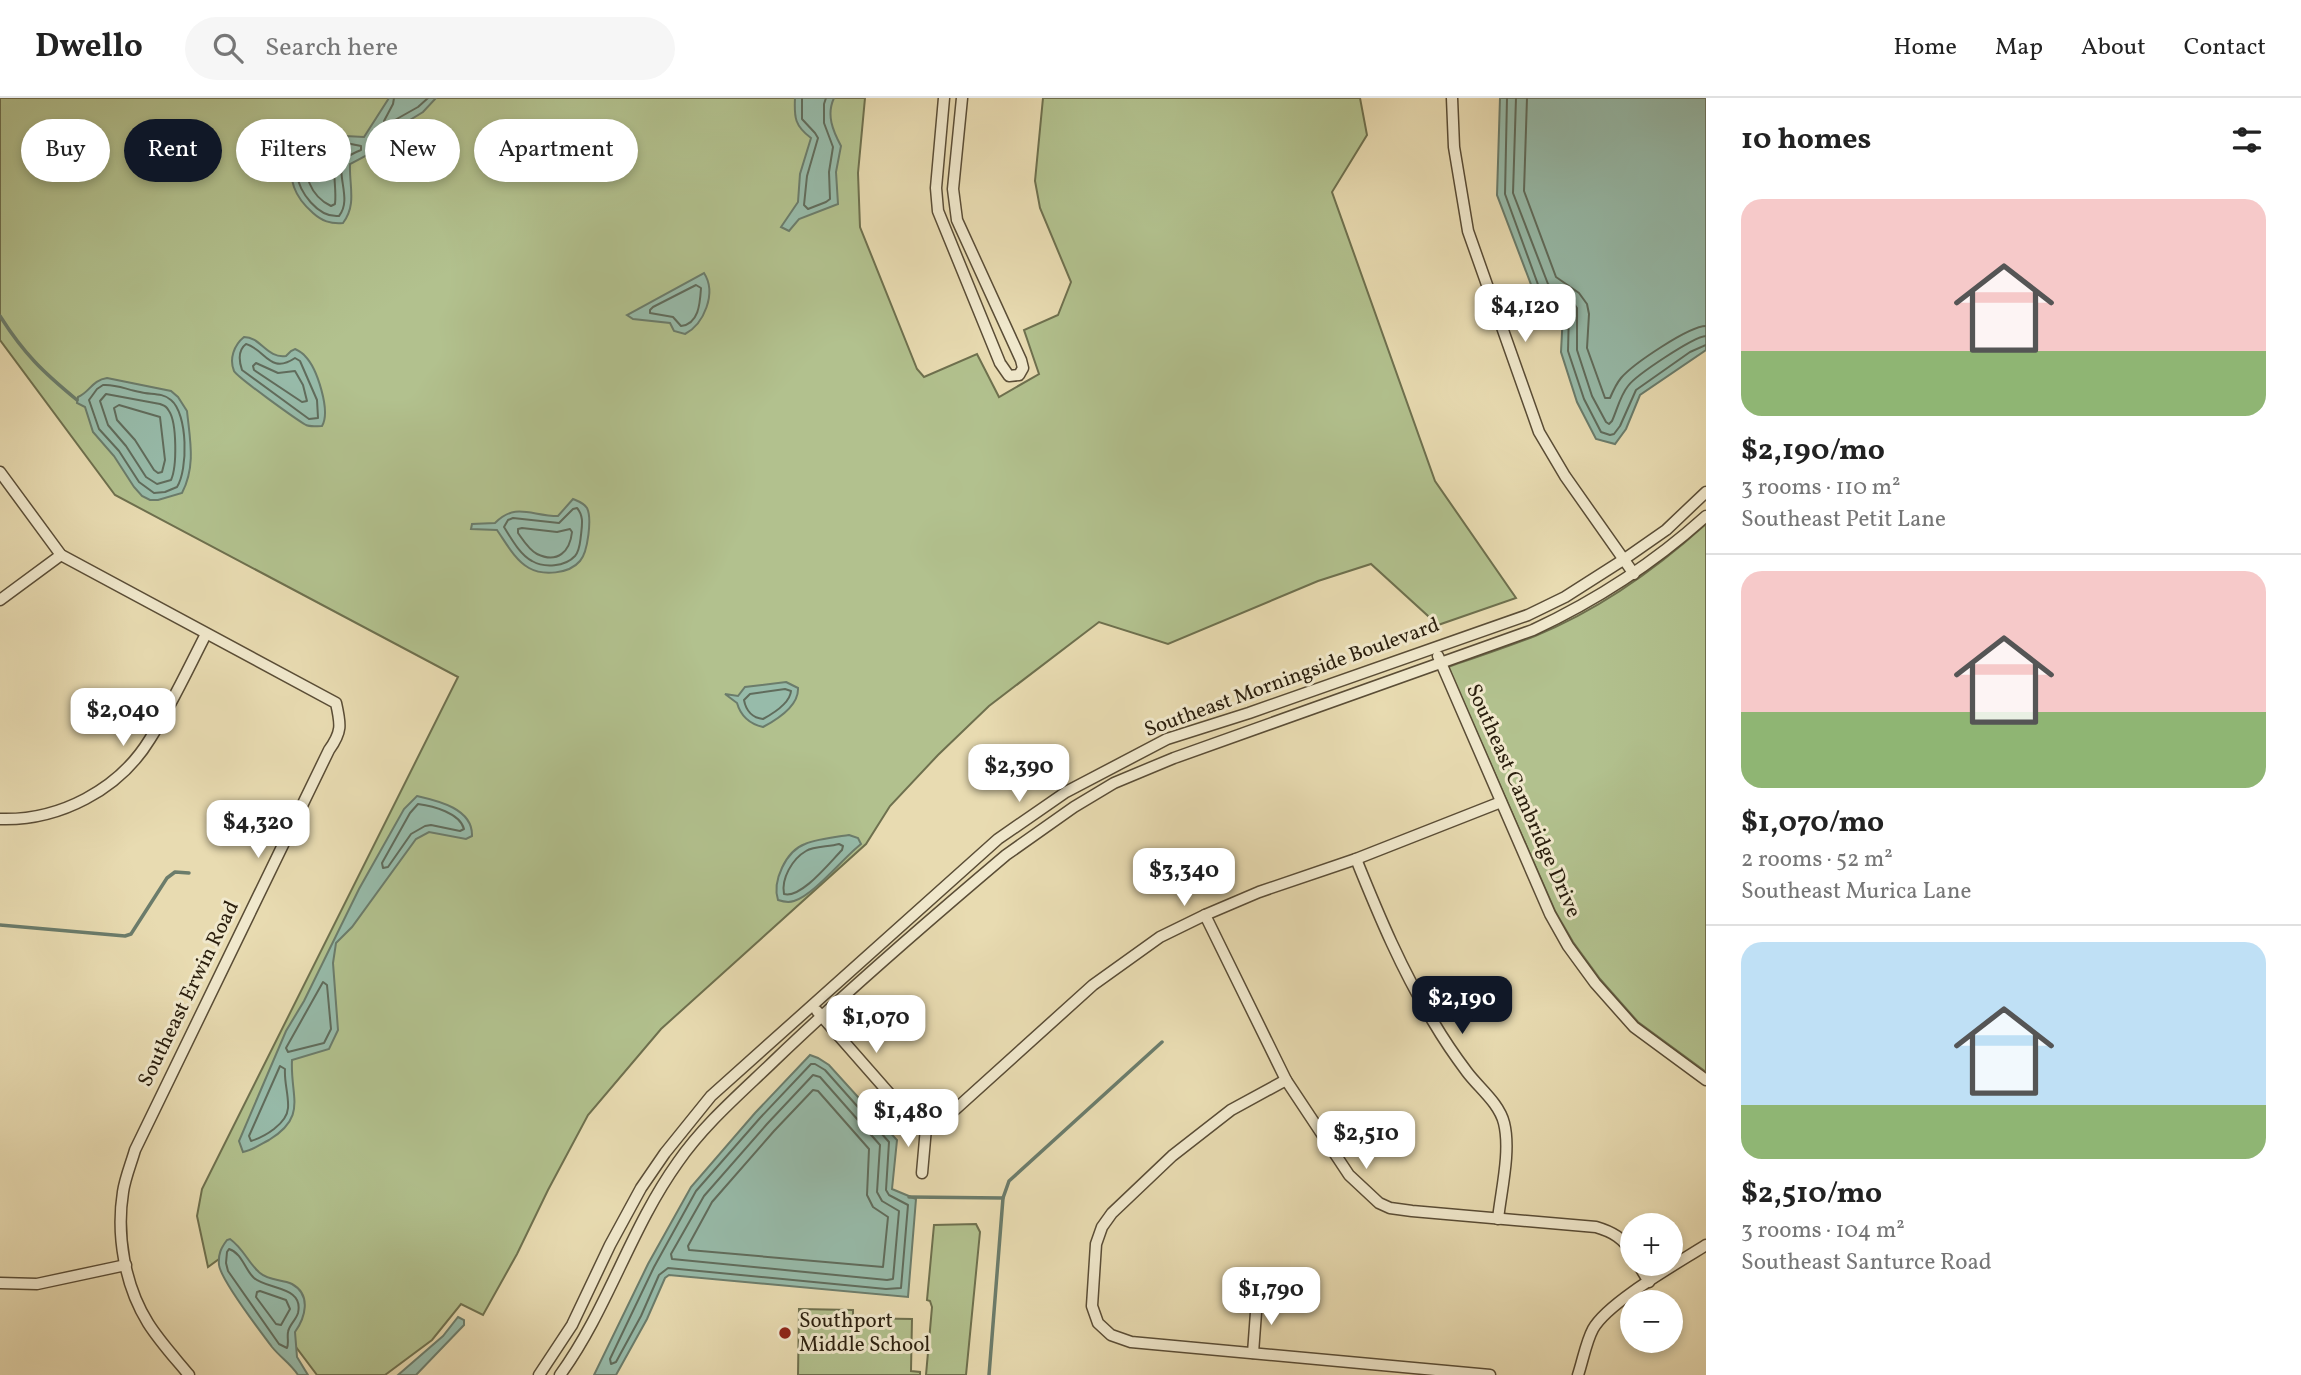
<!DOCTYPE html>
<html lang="en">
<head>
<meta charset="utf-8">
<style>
	:root { --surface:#fff; --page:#f6f6f6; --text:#222; --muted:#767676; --line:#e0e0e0; --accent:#111827 }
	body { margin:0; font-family:Vollkorn,serif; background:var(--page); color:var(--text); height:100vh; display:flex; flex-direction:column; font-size:26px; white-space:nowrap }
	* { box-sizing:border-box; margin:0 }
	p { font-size:23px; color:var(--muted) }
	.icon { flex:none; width:38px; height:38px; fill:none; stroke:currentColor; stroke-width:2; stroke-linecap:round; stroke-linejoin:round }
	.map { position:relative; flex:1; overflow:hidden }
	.panel { display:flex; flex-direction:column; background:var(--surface); width:595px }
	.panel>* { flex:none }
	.guide { position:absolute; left:21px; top:21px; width:665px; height:63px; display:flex; gap:14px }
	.controls { position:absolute; left:1620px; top:1115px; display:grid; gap:14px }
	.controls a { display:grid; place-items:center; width:63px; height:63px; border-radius:50%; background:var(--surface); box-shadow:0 4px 10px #0003; font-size:35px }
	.price { position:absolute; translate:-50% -60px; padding:0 16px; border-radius:14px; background:#fff; color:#222; font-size:23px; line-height:46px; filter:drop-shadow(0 2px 4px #0008) }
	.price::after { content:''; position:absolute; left:50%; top:42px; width:21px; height:16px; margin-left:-10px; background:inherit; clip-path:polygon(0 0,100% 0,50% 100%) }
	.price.current { background:var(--accent); color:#fff }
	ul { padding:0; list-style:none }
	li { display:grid; align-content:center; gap:14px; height:371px; padding:0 35px }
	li+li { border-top:2px solid var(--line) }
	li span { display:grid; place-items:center; height:217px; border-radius:21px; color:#555 }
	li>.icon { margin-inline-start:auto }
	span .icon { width:126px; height:126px; fill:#fffc; stroke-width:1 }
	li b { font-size:30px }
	h2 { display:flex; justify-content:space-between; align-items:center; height:84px; padding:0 35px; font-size:30px }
	.tag { padding:0 24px; border-radius:32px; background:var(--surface); box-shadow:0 4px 10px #0003; font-size:24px; line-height:63px }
	.tag.current { background:var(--accent); color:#fff }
	header { display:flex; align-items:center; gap:42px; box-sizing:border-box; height:98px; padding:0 35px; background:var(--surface); border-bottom:2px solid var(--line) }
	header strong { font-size:33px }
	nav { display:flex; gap:38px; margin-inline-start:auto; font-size:24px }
	.search { width:490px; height:63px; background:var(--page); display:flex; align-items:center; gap:18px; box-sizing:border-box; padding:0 24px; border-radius:38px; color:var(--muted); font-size:26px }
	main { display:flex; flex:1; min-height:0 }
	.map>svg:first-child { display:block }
	.green { fill:#b2c18e; stroke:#6e704e; stroke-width:2 }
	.water { fill:#97bbaa; stroke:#6b7c6b; stroke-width:2 }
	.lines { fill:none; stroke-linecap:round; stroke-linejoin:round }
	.shore { stroke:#606c5c; stroke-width:2 }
	.stream { stroke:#6b7c6b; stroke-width:3.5 }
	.minor-casing { stroke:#5a4d36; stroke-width:13 }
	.minor { stroke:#f0e8cc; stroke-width:10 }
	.poi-dot { fill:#8f2418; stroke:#f0e8cc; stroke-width:2.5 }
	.labels { text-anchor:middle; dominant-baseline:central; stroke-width:6; stroke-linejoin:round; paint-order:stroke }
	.street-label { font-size:21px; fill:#2a1e0d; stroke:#f0e8cc }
	.poi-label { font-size:21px; fill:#2a1e0d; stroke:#f0e8cc; text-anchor:start }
</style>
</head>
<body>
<header>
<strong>Dwello</strong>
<div class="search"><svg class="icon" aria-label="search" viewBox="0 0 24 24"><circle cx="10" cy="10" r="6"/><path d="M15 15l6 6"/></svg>Search here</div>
<nav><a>Home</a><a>Map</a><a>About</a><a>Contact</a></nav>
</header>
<main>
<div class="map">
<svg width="1706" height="1277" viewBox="0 0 1706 1277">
	<rect width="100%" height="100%" fill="#e8dbb1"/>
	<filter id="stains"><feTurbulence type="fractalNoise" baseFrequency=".00286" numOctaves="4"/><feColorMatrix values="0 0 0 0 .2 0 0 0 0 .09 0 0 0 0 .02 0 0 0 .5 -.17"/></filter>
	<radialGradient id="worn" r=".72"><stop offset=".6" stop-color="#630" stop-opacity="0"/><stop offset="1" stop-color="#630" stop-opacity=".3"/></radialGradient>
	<g class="green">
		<polygon points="0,0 865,0 858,75 860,129 917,271 924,279 977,256 999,299 1039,276 1024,232 1058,217 1071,184 1040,110 1035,83 1043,0 1360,0 1367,37 1332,94 1435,383 1516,500 1438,527 1371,466 1318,483 1168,546 1099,524 989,608 938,657 890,708 866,746 661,931 588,1017 548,1092 517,1156 483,1217 461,1206 432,1242 385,1277 317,1277 226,1156 208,1169 197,1118 202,1091 458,579 115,397 0,242"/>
		<path d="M 1706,426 L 1706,974 L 1638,924 L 1600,881 L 1573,844 L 1555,813 L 1448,569 C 1477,559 1507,549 1535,538 C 1599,512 1655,472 1706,426 Z"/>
		<polygon points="976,1126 980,1134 966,1277 926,1277 932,1209 930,1203 927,1202 934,1127"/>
		<polygon points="799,1211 853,1212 853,1220 912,1221 911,1273 920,1274 920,1277 798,1277"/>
	</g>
	<g class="water">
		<path d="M 389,0 L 436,0 L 423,14 L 387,36 L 373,54 L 350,66 C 349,87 357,107 343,125 C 330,126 322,123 313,115 C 282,88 295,69 287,35 L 364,39 Z"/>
		<path d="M 795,0 L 834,0 C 826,17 833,33 841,48 L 836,74 L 838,106 L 799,121 L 789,133 L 781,129 L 798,104 L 800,76 L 811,40 C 795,28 794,20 795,0 Z"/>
		<polygon points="1500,0 1706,0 1706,252 1640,297 1626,331 1615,346 1596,341 1577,304 1561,254 1563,215 1535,197 1497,97"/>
		<path d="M 704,175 C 717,195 704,226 685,236 L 674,233 L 670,225 L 633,221 L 627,217 Z"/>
		<path d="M 244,239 C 261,239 267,261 286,258 L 291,253 L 295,251 C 299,253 303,255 305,258 C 317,270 331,313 322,328 C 316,328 310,329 306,327 C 297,322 237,279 234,273 C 229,261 234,247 244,239 Z"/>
		<path d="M 107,280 L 171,293 L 178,299 L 187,313 C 190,342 196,368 182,395 L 158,402 L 150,402 L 142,398 L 134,389 L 114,358 L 93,334 L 85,309 L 77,305 L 78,299 C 90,294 92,282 107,280 Z"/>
		<path d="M 573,401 C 578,403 584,405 587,410 C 592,420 588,454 580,463 C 569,476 543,478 529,470 C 515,462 506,445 497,432 L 471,431 L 472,426 L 495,425 C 516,404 531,418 558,418 Z"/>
		<path d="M 786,584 L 798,590 C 799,608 778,621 763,629 C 750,626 741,619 737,605 L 725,596 L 738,598 L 745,589 Z"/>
		<path d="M 417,698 C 439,703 473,711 472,738 L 466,741 L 429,734 L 416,741 L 352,829 L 336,845 L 333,865 L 338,932 L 329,951 L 292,962 C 290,999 308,1018 269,1042 C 261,1046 253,1052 243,1054 L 239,1043 L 286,933 L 304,903 L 359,791 L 404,711 Z"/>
		<path d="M 849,737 L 858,740 L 861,746 C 843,760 814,797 794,803 C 788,805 784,804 778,802 C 772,783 786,753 805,746 C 817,741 836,739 849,737 Z"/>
		<polygon points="810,957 818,960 829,967 897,1042 892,1091 916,1101 908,1199 669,1177 665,1180 647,1221 616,1277 594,1277 648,1166 691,1089 755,1015"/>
		<path d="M 230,1141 C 244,1151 248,1165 260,1175 C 269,1183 282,1181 292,1186 C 312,1197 305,1220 295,1234 L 297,1259 L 308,1277 L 298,1277 C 291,1266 280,1259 272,1249 C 261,1234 221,1183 219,1167 C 218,1156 221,1150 227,1142 Z"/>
		<polygon points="458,1219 464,1222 464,1227 416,1277 398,1277 443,1238"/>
	</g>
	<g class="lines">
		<g class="shore">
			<polyline points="394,0 393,6 384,23 386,27 418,9 428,0"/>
			<polyline points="802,0 802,21 815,35 818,40 807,78 804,107 808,111 826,104 830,101 829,74 833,49 824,25 824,6 826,0"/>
			<polyline points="1507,0 1505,96 1540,192 1569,213 1568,253 1584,301 1601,334 1610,337 1614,336 1620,328 1636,292 1690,254 1706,247"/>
			<path d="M 1516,0 L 1513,95 L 1548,186 L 1572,203 L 1577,210 L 1577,252 L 1592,298 L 1606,324 L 1609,326 L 1612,323 C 1617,312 1620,298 1628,288 C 1636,277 1693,239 1706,238"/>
			<path d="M 1527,0 L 1524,93 L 1556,179 L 1579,195 L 1587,206 L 1589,216 L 1587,250 L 1605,300 L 1610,300 C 1613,293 1616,286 1621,280 C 1633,266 1689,228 1706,228"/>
			<path d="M 300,43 L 336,43 L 361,48 L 361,52 C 356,54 349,57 345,61 C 334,74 353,101 339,118 C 318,120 299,94 297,76 C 296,66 299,56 297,46 Z"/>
			<path d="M 334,52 L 337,55 C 331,72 337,89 335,106 L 331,108 C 310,98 302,75 308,53 Z"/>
			<path d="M 696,187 L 701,190 C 700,205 699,226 681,228 L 673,219 L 650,215 L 650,212 L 653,209 Z"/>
			<path d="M 246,246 C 265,251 270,277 295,260 L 300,263 L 317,302 L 318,320 L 309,321 L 242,272 C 239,263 238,252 246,246 Z"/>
			<polygon points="256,265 278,275 295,273 303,287 307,303 302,304 254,272 253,268"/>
			<path d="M 103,287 C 117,286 127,292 140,294 C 150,297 162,294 171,302 C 188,316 188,372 177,389 L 165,394 L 154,395 L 139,384 L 119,353 L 99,331 L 89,302 L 97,291 Z"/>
			<path d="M 106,296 L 160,306 C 165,308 166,308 169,313 C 177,325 177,369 171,382 L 157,386 L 146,379 L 126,348 L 108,327 L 100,303 Z"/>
			<polygon points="119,307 160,319 165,362 162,374 158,375 154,372 135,342 117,322 114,310"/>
			<path d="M 577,410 C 584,418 582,427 581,437 C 580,444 580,452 575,458 C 565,469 544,470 532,463 C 520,457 511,440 504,429 L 508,422 L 513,420 L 559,425 L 573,411 Z"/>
			<path d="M 522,430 L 557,434 L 570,431 L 572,434 C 570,453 558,466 537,456 C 529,452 523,442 518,435 L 518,431 Z"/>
			<path d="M 785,591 L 791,593 C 790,605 774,615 763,621 C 753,620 746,613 744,602 L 750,596 Z"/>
			<path d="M 418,706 C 433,708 460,715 464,731 L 460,733 L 431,727 L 425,728 L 411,736 L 388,769 L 383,770 L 382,765 L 410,715 Z"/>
			<path d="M 839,746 L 843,748 L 842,752 C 830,764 801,801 784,796 C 781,781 792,761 806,753 C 814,748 829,749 839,746 Z"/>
			<polygon points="323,884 327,887 331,931 324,945 288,954 286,950"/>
			<polygon points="811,966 815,966 825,972 889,1044 886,1092 889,1097 908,1107 901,1190 886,1191 668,1170 659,1177 641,1218 616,1264 611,1266 610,1261 654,1169 696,1093 760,1020"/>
			<path d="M 280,968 L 285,971 C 284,984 289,998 288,1010 C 287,1026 264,1039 251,1043 L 249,1038 Z"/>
			<polygon points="813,977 820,979 880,1047 877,1094 882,1103 899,1113 893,1181 887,1182 672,1161 671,1156 704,1098 767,1026"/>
			<polygon points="813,992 818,993 869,1051 867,1097 873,1109 888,1119 883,1169 689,1152 688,1148 712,1104 774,1033"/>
			<path d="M 229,1151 C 242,1155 245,1172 254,1180 C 268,1192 304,1188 298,1215 C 296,1222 289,1227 288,1234 C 287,1240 289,1245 287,1250 L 279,1246 L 228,1173 L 226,1165 L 227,1154 Z"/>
			<polygon points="257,1194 260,1193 286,1202 290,1211 281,1227 276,1226 256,1199"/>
		</g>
		<g class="stream">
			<path d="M 0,218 C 24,256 43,274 77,302"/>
			<polyline points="0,827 125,838 131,836 167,780 175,774 189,775"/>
			<polyline points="909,1099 1003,1100"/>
			<polyline points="989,1277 1003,1100 1009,1083 1162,944"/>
		</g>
		<g class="minor-casing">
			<g id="minor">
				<polyline points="944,0 936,90 938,113 1000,265 1009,278 1019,277 1023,270 1021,262 957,122 953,91 962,0"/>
				<polyline points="1452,0 1454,49 1468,133 1539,334 1565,378 1634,476"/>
				<path d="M 0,374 L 61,457 L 336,605 C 341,627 342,634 329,652 L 135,1052 C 131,1066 125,1080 123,1094 C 116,1138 125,1188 148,1225 C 160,1244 175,1260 189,1277"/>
				<polyline points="0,502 61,457"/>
				<polyline points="1438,558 1550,816 1568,848 1595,885 1634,929 1706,982"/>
				<path d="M 0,721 C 59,723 119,692 150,641 C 171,608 188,571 206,536"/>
				<path d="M 1356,761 C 1379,818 1402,873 1434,925 C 1444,942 1455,958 1467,974 C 1479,990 1499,1005 1504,1025 C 1511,1053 1501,1093 1498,1121"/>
				<path d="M 1205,817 L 1286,982 L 1349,1077 L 1379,1105 L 1390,1110 L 1412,1113 L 1596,1129 C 1613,1134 1623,1140 1633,1156"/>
				<polyline points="817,913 917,1027 926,1030"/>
				<polyline points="1286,982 1231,1012 1172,1058 1112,1115 1102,1129 1096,1146 1092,1208 1098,1225 1111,1237 1131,1244 1490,1277"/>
				<polyline points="926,1030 938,1027 1093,887 1160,839 1205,817 1259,794 1356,761 1501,704"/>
				<polyline points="922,1075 926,1030"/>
				<polyline points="1638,1166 1649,1184"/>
				<polyline points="0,1185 37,1186 126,1167"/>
				<polyline points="1253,1255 1257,1201"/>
				<polyline points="539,1277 572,1227 610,1147 641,1090 665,1055 711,998 998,741 1066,694 1167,641 1249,615 1528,517 1565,499 1623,462 1666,432 1706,394"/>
				<path d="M 560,1277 C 608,1211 630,1131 678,1064 C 705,1025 742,994 776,961 C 850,890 928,823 1006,757 L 1074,709 L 1114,685 L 1174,660 L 1533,532 C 1597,502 1654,465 1706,418"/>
				<path d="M 1578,1277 C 1583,1262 1586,1244 1593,1231 C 1608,1204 1678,1165 1706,1147"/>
			</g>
		</g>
		<use href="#minor" class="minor"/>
	</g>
	<circle class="poi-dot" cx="785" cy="1235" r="7"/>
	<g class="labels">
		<g class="street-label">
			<text transform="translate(1292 580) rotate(-20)">Southeast Morningside Boulevard</text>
			<text transform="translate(1523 703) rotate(66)">Southeast Cambridge Drive</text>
			<text transform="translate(189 896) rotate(-64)">Southeast Erwin Road</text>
		</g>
		<g class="poi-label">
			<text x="799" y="1223">Southport<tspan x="799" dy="24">Middle School</tspan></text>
		</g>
	</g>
	<rect width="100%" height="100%" filter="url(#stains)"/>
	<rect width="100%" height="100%" fill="url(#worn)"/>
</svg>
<div class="controls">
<a>+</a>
<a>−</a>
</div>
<b class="price" style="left:1525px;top:246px">$4,120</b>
<b class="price" style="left:123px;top:650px">$2,040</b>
<b class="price" style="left:1019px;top:706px">$2,390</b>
<b class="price" style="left:258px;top:762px">$4,320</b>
<b class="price" style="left:1184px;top:810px">$3,340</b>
<b class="price current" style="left:1462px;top:938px">$2,190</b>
<b class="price" style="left:876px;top:957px">$1,070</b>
<b class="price" style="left:908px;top:1051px">$1,480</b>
<b class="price" style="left:1366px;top:1073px">$2,510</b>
<b class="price" style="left:1271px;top:1229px">$1,790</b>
<div class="guide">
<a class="tag">Buy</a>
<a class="tag current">Rent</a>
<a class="tag">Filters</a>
<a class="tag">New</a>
<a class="tag">Apartment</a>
</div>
</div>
<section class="panel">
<h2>10 homes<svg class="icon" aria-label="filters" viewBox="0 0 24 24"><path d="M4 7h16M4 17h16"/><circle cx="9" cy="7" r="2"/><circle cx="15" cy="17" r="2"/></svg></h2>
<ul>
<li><span style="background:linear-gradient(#f6c9c9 70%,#8fb573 0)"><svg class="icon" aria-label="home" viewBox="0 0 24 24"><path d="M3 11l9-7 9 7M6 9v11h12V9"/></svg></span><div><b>$2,190/mo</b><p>3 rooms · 110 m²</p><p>Southeast Petit Lane</p></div></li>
<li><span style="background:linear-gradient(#f6c9c9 65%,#8fb573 0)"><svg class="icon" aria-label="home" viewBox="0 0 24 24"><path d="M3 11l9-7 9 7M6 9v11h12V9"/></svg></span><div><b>$1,070/mo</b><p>2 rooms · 52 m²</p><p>Southeast Murica Lane</p></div></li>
<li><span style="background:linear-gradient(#bfe0f5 75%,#8fb573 0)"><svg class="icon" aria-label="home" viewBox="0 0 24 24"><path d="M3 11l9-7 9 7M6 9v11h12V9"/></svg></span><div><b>$2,510/mo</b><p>3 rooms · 104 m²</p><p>Southeast Santurce Road</p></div></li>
</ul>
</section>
</main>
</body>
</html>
